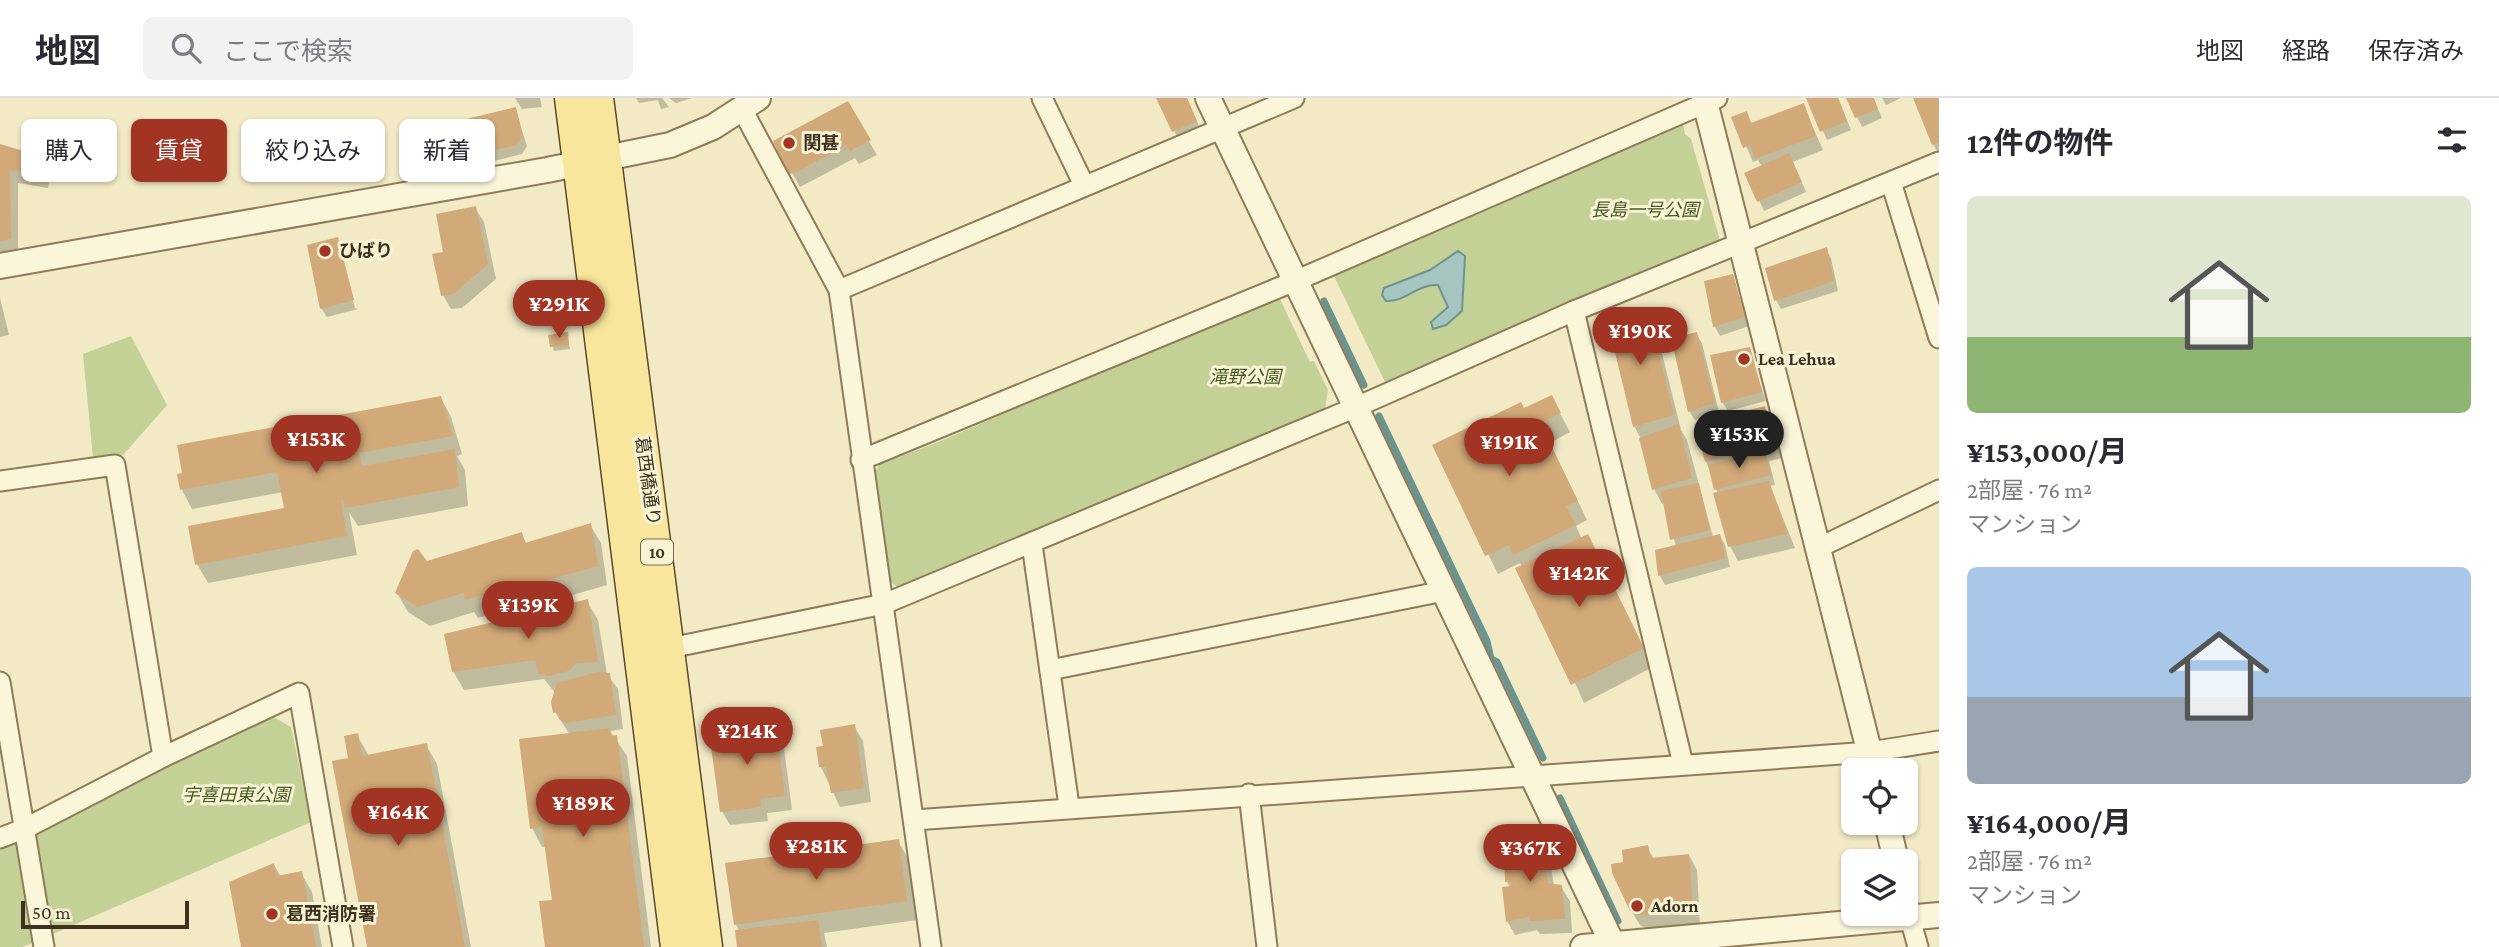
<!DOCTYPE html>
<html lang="ja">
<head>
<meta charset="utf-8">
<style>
	:root { --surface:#fff; --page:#f2f2f3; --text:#2b2b33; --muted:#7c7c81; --line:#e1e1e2; --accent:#a23424 }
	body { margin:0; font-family:"Crimson Pro","Noto Sans JP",serif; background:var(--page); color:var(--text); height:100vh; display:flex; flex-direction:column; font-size:26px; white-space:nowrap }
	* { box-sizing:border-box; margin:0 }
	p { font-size:23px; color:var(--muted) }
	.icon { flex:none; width:38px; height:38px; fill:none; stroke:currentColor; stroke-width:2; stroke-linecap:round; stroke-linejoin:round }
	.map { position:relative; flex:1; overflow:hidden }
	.panel { display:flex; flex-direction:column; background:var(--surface); width:560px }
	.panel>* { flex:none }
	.banner { position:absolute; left:21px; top:21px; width:665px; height:63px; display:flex; gap:14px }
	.buttons { position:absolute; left:1841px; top:660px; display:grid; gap:14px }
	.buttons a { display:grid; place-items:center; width:77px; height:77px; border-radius:10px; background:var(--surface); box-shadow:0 2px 5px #0004; font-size:35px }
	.scale { position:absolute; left:21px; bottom:18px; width:168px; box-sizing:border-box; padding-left:7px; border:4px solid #3d311e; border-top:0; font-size:19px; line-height:24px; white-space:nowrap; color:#3d311e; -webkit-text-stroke:5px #f8f3d5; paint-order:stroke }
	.price { position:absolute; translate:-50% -60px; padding:0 16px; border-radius:24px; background:var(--accent); color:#fff; font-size:23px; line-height:46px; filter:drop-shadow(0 2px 4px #0008) }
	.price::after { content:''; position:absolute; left:50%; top:42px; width:21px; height:16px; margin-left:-10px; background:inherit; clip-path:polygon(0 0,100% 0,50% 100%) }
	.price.current { background:#222; color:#fff }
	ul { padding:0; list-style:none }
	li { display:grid; align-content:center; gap:14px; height:371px; padding:0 28px }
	li span { display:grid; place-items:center; height:217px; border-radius:10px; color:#555 }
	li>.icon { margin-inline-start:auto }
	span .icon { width:126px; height:126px; fill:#fffc; stroke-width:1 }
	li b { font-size:30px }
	h2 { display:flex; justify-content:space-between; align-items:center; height:84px; padding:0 28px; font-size:30px }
	.chip { padding:0 24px; border-radius:10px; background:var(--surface); box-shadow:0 2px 5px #0004; font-size:24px; line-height:63px }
	.chip.current { background:var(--accent); color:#fff }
	header { display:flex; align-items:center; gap:42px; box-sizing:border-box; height:98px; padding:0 35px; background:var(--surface); border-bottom:2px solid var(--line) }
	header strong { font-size:33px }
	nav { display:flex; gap:38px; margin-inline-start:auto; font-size:24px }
	.search { width:490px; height:63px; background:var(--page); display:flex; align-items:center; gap:18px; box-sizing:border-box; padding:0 24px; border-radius:10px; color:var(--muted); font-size:26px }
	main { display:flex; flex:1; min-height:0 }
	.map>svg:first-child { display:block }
	.green { fill:#c3d197 }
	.water { fill:#a7c5c0; stroke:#6c948f; stroke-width:2 }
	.shadow { fill:#0003 }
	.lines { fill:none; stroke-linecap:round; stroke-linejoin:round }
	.stream { stroke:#6c948f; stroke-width:7 }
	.building { fill:#d2a978 }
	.minor-casing { stroke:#8e7c59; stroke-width:23 }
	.tertiary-casing { stroke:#8e7c59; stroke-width:28 }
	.primary-casing { stroke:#5c492d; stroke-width:35 }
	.minor { stroke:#fbf5d9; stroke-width:19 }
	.tertiary { stroke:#fbf5d9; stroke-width:24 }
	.primary { stroke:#f7e69b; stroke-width:32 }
	.poi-dot { fill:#a23424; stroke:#f8f3d5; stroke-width:2.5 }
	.labels { text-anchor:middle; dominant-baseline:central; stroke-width:6; stroke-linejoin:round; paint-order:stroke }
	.shield { fill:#f8f3d5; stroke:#756b55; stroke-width:2 }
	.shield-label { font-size:16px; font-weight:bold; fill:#3d311e }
	.poi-label { font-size:18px; font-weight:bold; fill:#3d311e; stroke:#f8f3d5; text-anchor:start }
	.park-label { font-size:18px; font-style:italic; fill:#465b23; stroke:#f8f3d5 }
	.street-label { font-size:18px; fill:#3d311e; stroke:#f8f3d5 }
</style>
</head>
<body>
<header>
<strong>地図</strong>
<div class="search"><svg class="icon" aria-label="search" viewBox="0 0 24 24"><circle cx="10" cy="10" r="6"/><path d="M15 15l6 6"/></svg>ここで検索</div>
<nav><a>地図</a><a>経路</a><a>保存済み</a></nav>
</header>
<main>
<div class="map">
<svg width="1939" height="849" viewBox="0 0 1939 849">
	<rect width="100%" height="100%" fill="#f2eac5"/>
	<g class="green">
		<polygon points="1683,25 1685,36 1691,41 1721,146 1385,284 1334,178"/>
		<polygon points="1278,197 1310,264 1314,263 1328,292 1325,310 1307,324 1252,341 1161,379 1156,385 903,492 888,483 873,377 880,366 936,345"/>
		<polygon points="131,238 167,307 123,357 93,360 83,256"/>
		<polygon points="272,618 291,629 311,724 23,849 0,849 0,750"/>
	</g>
	<path class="water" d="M 1458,153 L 1465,158 L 1462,213 L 1446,227 L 1433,231 L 1431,224 L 1448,209 L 1438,187 C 1417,186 1406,204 1386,203 L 1382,197 L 1384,190 L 1430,172 Z"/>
	<g class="shadow">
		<polygon points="515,0 540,0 542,9 522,11"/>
		<polygon points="636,0 662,0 669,9 661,11 658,2 639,5"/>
		<polygon points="669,0 692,0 676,5"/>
		<polygon points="1158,0 1187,0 1201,33 1179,43"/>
		<polygon points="1808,0 1838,0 1851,32 1827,42"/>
		<polygon points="1848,0 1873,0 1882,20 1862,29"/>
		<polygon points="1882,0 1901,0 1886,7"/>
		<polygon points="1915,0 1939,0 1939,56 1933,46"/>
		<polygon points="847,6 877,57 859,66 855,60 800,89 792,75"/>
		<polygon points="1803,7 1823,52 1793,64 1806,94 1764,113 1747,76 1762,69 1758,62 1753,64 1734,20 1746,15 1752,26"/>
		<polygon points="515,11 527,48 522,56 478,67 472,57"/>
		<polygon points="0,48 43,61 51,75 48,90 18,85 18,155 0,158"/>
		<polygon points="475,110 484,124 496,181 462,210 451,211 443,197 445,156"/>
		<polygon points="337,141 342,149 339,149 355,210 358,211 327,219 321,210"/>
		<polygon points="1826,151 1831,160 1838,193 1781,211 1776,202"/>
		<polygon points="1732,178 1749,228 1720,238 1715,229 1707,185"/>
		<polygon points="0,200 9,237 0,239"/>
		<polygon points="1647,213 1655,227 1681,332 1687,342 1713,439 1720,438 1725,447 1730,469 1665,487 1660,478 1657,453 1676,449 1665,405 1662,406 1654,391 1641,341 1634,328"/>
		<polygon points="567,236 570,251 554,253 550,238"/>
		<polygon points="1696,236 1702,245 1719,314 1695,322 1689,313"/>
		<polygon points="1749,251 1766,303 1728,313 1722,304"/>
		<polygon points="1551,299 1570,334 1550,345 1587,422 1576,428 1582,441 1598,457 1653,569 1584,605 1522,469 1520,465 1498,476 1434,347"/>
		<polygon points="441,300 451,319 462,356 457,358 465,372 468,408 358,428 349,414 357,457 208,485 197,466 286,411 283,394 192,411 182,392 179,377"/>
		<polygon points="1765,310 1773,324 1782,360 1769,363 1775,387 1770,388 1795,450 1738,463 1730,448 1718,396 1706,363"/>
		<polygon points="590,427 601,445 607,487 535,508 532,504 478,520 474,514 430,528 408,514 397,495 521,436 527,446"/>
		<polygon points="587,503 598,522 607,576 618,591 623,631 610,633 627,658 651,849 547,849 554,803 547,749 542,749 532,730 570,637 555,614 556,596 544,581 464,592 453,573"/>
		<polygon points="775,628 783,642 792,712 767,715 768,723 730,727 722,713"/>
		<polygon points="854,628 863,643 871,704 840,709 821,669 825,649"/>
		<polygon points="357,637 369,658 426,647 437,666 471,849 369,849 350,662"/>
		<polygon points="1541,742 1549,756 1554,788 1561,789 1570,803 1572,835 1540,836 1537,832 1515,837 1507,823 1510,790 1507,784"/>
		<polygon points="898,743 909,762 917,822 824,835 827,849 739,849 740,833 736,827"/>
		<polygon points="1647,749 1654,761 1689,757 1697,772 1700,827 1648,831 1640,827 1631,812 1625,765"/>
		<polygon points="274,767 281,779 301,775 312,794 322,849 243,849"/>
	</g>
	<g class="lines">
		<g class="stream">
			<polyline points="1324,203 1364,287"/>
			<polyline points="1379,318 1487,543 1491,561 1497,564 1543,660"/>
			<polyline points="1560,700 1618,823"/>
		</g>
	</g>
	<g class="building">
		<polygon points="1156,0 1187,0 1197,23 1172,34"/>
		<polygon points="1806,0 1838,0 1847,23 1820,34"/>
		<polygon points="1846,0 1874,0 1878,11 1855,20"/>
		<polygon points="1913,0 1939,0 1939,44 1932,47"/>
		<polygon points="848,3 871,42 850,53 846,47 802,71 790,76 787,73 773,43"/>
		<polygon points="1804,5 1816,38 1755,61 1750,47 1743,50 1731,19 1747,13 1751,25"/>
		<polygon points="516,9 523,38 516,47 470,58 462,22"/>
		<polygon points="0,46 44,59 40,76 10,72 11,141 0,143"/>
		<polygon points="1789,55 1802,84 1757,104 1744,75"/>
		<polygon points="476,108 488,166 454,196 441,198 432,156 443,154 436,116"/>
		<polygon points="338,139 354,202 320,211 307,147"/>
		<polygon points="1827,149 1834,183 1774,203 1765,170"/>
		<polygon points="1733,176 1745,219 1713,229 1704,183"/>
		<polygon points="1648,211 1674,317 1633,329 1606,217"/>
		<polygon points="568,234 569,247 550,249 548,237"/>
		<polygon points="1697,234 1715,305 1688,314 1671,240"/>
		<polygon points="1750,249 1762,294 1721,305 1710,257"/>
		<polygon points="1552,297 1561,315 1540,325 1578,403 1566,408 1576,427 1513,457 1509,447 1485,458 1432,347 1521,304 1524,310"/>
		<polygon points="441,298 453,338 359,355 362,368 455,351 459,389 345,410 343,402 341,402 347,438 195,467 188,428 284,410 277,374 180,392 177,376 182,375 177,347"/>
		<polygon points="1765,308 1775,346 1705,364 1695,326"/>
		<polygon points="1679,326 1692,380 1652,392 1639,340"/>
		<polygon points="1765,352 1771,377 1714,392 1708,367"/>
		<polygon points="1769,383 1788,436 1728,449 1713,395"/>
		<polygon points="1699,385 1710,432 1670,442 1661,393"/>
		<polygon points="591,425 598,468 522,489 521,485 465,502 463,495 418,509 395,495 413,453 418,451 427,463 522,434 525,445"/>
		<polygon points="1588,436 1644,550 1571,587 1515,470"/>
		<polygon points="1720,436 1726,460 1658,478 1655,452"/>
		<polygon points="588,501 598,564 576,565 569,573 548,578 539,576 535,562 452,574 444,536"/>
		<polygon points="597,574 610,575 616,617 566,625 559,621 557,614 553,615 551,604 557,585"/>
		<polygon points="776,626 785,698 760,701 761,709 720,714 709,634"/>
		<polygon points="855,626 864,690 831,695 826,669 819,669 816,649 823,648 820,632"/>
		<polygon points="610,630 611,638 617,637 644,849 545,849 539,803 552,802 542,729 530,731 519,641"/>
		<polygon points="358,635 362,658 427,645 465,849 367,849 332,663 348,660 344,638"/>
		<polygon points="1542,740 1548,785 1562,787 1565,821 1530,823 1528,819 1506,824 1502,789 1511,788 1510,784 1505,784 1504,750 1508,744"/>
		<polygon points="899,741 907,803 734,827 725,765"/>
		<polygon points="1648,747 1651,760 1689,756 1693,813 1638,817 1630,813 1612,775 1611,766 1623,764 1622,752"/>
		<polygon points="274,765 277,778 302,773 316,849 241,849 229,784"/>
		<polygon points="818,822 822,849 737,849 735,832"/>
	</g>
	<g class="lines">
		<g class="minor-casing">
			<g id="minor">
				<polyline points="1042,0 1084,87"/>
				<polyline points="742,11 839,192 931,849"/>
				<polyline points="1891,84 1939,240"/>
				<polyline points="839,192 1294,0"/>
				<polyline points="1574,213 1683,666"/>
				<polyline points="861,362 1295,183 1717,0"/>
				<polyline points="0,383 115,367 163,659"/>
				<polyline points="1032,446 1069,708"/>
				<polyline points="1818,450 1939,392"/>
				<polyline points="670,550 884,506 1354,310 1574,213 1939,64"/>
				<polyline points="1050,572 1444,493"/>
				<polyline points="0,584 44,849"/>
				<polyline points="1249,696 1267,849"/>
				<polyline points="914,722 1870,654 1939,643"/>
				<polyline points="0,740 26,730 163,659 299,595 343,849"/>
				<polyline points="1910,820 1918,849"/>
			</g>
		</g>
		<g class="tertiary-casing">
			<g id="tertiary">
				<polyline points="1208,0 1614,849"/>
				<polyline points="1704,0 1874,672"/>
				<polyline points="0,168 547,72 670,47 713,29 758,0"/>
				<polyline points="1887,724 1896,763"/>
				<polyline points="1583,849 1939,817"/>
			</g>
		</g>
		<g class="primary-casing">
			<g id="primary">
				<polyline points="571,0 677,849"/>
				<polyline points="597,0 706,849"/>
			</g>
		</g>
		<use href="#minor" class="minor"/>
		<use href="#tertiary" class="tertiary"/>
		<use href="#primary" class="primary"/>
	</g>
	<g class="poi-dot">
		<circle cx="789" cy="45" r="7"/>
		<circle cx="325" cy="153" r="7"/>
		<circle cx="1744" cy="261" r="7"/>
		<circle cx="1637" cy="808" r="7"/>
		<circle cx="272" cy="816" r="7"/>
	</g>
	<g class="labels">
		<rect class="shield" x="641" y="441.5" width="32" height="25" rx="5"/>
		<g class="shield-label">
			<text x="657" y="454">10</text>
		</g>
		<g class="poi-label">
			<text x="803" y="45">関甚</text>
			<text x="339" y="153">ひばり</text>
			<text x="1758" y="261">Lea Lehua</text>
			<text x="1651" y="808">Adorn</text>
			<text x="286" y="816">葛西消防署</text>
		</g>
		<g class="park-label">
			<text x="1645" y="112">長島一号公園</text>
			<text x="1245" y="279">滝野公園</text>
			<text x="236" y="697">宇喜田東公園</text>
		</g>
		<g class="street-label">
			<text transform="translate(648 383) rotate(82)">葛西橋通り</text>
		</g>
	</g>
</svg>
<div class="buttons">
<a><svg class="icon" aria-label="locate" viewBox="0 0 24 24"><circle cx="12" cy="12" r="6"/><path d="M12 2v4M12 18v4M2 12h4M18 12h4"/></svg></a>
<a><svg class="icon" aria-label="layers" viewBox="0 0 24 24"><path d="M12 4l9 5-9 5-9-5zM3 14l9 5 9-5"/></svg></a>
</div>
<div class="scale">50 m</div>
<b class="price" style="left:559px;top:242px">¥291K</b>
<b class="price" style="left:1640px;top:269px">¥190K</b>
<b class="price current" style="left:1739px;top:372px">¥153K</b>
<b class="price" style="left:316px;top:377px">¥153K</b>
<b class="price" style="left:1509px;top:380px">¥191K</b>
<b class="price" style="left:1579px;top:511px">¥142K</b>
<b class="price" style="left:528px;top:543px">¥139K</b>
<b class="price" style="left:747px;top:669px">¥214K</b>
<b class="price" style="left:583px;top:741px">¥189K</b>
<b class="price" style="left:398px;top:750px">¥164K</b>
<b class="price" style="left:816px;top:784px">¥281K</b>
<b class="price" style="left:1530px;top:786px">¥367K</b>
<div class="banner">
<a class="chip">購入</a>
<a class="chip current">賃貸</a>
<a class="chip">絞り込み</a>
<a class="chip">新着</a>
</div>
</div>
<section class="panel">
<h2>12件の物件<svg class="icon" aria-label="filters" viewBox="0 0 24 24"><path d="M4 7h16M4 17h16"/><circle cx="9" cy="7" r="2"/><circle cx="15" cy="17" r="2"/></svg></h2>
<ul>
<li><span style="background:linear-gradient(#dfe7d0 65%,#8fb573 0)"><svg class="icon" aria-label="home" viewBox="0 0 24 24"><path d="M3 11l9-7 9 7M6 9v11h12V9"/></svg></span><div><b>¥153,000/月</b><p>2部屋 · 76 m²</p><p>マンション</p></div></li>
<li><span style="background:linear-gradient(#a9c7e8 60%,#9aa5b1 0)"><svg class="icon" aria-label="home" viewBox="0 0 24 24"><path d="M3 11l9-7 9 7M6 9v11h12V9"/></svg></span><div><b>¥164,000/月</b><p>2部屋 · 76 m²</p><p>マンション</p></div></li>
</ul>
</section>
</main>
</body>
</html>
